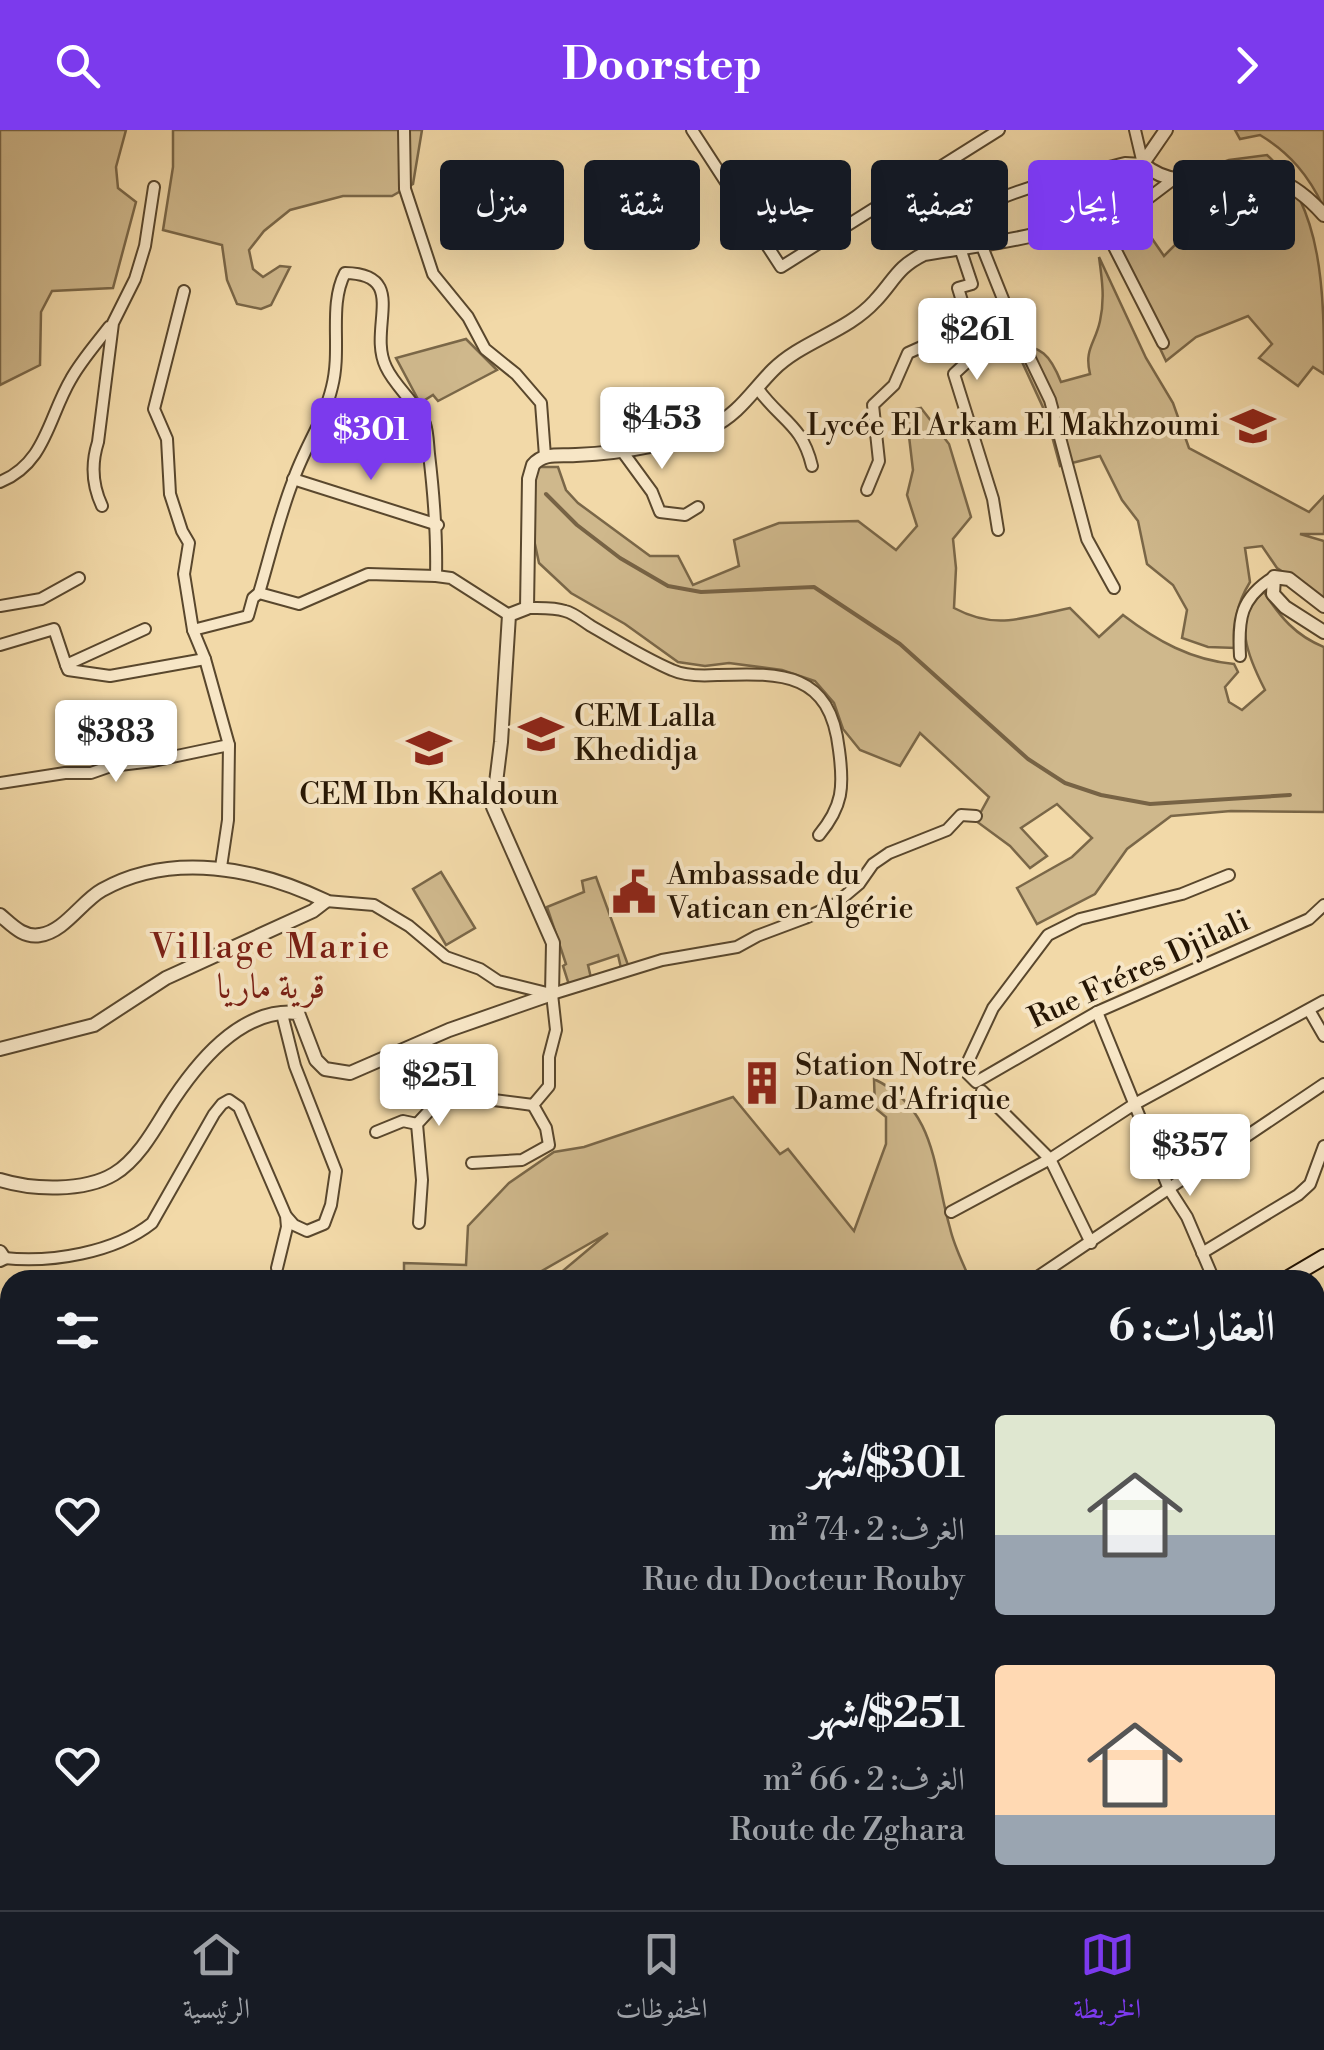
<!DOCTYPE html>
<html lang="ar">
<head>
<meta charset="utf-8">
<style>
	:root { --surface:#171b24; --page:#20242c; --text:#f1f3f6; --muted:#9ea1a6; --line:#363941; --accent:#7c3aed }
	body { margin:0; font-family:"Libre Bodoni",Amiri,serif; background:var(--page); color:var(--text); direction:rtl; height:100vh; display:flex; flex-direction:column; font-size:38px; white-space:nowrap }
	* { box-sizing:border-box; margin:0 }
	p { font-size:32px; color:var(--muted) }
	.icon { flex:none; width:55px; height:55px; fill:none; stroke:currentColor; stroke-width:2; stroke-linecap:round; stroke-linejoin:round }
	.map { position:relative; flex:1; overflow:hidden; direction:ltr }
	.drawer { position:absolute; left:0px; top:1140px; width:1325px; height:640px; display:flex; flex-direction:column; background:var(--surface); border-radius:30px 30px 0 0; box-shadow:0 10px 40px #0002; direction:rtl }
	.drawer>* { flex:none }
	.hud { position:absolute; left:30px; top:30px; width:1265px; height:90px; direction:rtl; display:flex; gap:20px }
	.price { position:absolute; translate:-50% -85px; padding:0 22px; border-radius:10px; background:#fff; color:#222; font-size:32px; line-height:65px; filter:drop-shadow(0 2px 5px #0008) }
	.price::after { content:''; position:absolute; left:50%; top:60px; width:30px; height:22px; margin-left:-15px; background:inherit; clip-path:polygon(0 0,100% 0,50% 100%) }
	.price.on { background:var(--accent); color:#fff }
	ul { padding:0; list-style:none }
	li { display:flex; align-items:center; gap:30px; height:250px; padding:0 50px }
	li span { display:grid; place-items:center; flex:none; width:280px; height:200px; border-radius:10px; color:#555 }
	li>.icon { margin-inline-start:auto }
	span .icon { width:120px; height:120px; fill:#fffc; stroke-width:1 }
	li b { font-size:42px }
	h2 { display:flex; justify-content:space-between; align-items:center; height:120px; padding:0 50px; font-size:42px }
	.pill { padding:0 35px; border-radius:10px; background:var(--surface); box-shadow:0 10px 40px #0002; font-size:35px; line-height:90px }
	.pill.on { background:var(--accent); color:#fff }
	header { display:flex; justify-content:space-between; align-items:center; height:130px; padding:0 50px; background:var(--accent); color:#fff; font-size:45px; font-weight:700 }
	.menu { display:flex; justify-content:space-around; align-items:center; height:140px; border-top:2px solid var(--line); background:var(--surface); font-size:28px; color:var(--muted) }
	.menu a { display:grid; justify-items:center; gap:5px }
	.menu .on { color:var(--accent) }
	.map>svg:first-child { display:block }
	.green { fill:#cfb88c; stroke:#7a6748; stroke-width:2.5 }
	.water { fill:#ad9770; stroke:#776345; stroke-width:2.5 }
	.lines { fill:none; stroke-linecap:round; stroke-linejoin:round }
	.stream { stroke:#776345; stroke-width:4 }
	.minor-casing { stroke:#59472d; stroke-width:14 }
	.tertiary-casing { stroke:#59472d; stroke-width:16 }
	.secondary-casing { stroke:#261604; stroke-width:18 }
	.primary-casing { stroke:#261604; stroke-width:19 }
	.minor { stroke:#f7e6c6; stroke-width:10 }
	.tertiary { stroke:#f7e6c6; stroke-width:12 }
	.secondary { stroke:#f7e6c6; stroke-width:14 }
	.primary { stroke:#f2d9a8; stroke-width:15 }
	.labels { text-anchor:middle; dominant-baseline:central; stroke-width:8; stroke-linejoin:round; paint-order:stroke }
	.poi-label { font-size:30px; fill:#261604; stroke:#f7e6c6; text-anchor:start }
	.street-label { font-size:30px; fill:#261604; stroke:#f7e6c6 }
	.quarter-label { font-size:35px; letter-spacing:2.5px; fill:#7a1f14; stroke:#f7e6c6 }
</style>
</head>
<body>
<header><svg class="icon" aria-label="forward" viewBox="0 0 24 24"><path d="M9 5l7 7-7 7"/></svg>Doorstep<svg class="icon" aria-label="search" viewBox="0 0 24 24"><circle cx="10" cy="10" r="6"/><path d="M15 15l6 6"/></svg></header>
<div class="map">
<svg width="1324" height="1780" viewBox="0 0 1324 1780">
	<rect width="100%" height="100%" fill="#f2d9a8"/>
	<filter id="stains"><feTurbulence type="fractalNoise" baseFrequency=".002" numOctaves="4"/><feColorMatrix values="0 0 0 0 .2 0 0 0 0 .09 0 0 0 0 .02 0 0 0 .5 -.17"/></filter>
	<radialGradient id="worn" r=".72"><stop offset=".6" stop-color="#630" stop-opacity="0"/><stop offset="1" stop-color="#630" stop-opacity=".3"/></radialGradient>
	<g class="green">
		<polygon points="0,0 126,0 116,37 118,58 136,72 113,158 52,161 41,182 40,235 0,255"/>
		<polygon points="173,0 422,0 413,54 392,66 343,66 290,80 264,101 249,120 253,139 263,147 280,136 290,137 271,175 261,179 237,174 227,150 222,115 163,100 173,37"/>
		<path d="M 1235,0 L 1324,0 L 1324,78 C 1309,46 1290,23 1260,5 L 1240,9 Z"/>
		<path d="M 1267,25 C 1324,75 1324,167 1324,244 L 1313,237 L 1298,256 L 1259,228 L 1272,214 L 1248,186 L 1196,207 L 1166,231 L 1110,113 L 1142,94 L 1164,126 L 1199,91 L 1223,73 L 1200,51 L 1206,38 L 1229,30 Z"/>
		<path d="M 1099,127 L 1146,228 L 1173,273 L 1189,318 L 1309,382 L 1324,366 L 1324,404 L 1300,404 L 1324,411 L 1324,469 L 1277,438 L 1262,416 L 1245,418 L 1250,452 C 1236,475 1234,492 1236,518 L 1208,517 L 1182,508 L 1187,480 L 1173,455 L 1147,434 L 1138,391 L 1122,370 L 1100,326 L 1060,336 L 1046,284 L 1012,210 C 1043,220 1049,222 1061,252 L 1090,244 C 1084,219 1095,214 1100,191 C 1105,169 1102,149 1099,127 Z"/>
		<polygon points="466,209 497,240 438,271 433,265 420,273 396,228"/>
		<path d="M 921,278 L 949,314 L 971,387 L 953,409 L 956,438 L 954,478 C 997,501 1024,487 1070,478 L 1099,507 L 1123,485 C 1157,511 1191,530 1234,534 L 1238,542 L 1225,557 L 1229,572 L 1242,580 L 1265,560 C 1249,529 1230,488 1264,462 C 1280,487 1296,506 1324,517 L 1324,682 L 1231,681 L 1171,686 L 1127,719 L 1095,764 L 1037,794 L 1017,758 L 1072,727 L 1092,708 L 1057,674 L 1021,698 L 1047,726 L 1030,738 L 1010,716 L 976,691 L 989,667 L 920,603 L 900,636 L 860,620 L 843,599 L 834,573 L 815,551 L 782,540 L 729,533 L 705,536 L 678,532 L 625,494 L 571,463 L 539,433 L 530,391 L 529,352 L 539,337 L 558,337 L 566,360 L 578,373 L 650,426 L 678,426 L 693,455 L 739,436 L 734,410 L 779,393 L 858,391 L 896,420 L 917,396 L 907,365 L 913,340 L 906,281 Z"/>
		<polygon points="441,742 475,798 446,815 413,759"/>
		<polygon points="596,747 628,835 621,838 618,825 588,835 591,848 569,855 563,836 566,834 547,777 584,762 582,751"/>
		<path d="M 874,949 C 937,979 933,1039 950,1098 C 954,1116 963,1133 970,1150 L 552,1150 L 608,1103 L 526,1150 L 404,1150 L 404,1133 L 466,1135 L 468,1096 L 509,1053 L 554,1022 L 584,1017 L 733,967 L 780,1024 L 788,1019 L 854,1101 L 886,1014 L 886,987 L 875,978 Z"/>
		<polygon points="0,1225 10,1225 10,1689 4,1691 10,1719 0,1721"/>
		<polygon points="237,1770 424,1770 427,1779 242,1780"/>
	</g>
	<g class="water">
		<polygon points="1324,1417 1324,1780 806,1780 816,1770 1315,1770 1315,1427"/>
		<polygon points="705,1770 762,1770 766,1774 762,1777 765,1780 657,1780"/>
	</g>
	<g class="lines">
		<polyline class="stream" points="546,364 577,395 620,428 668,456 701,462 814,457 900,514 1028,629 1065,653 1101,665 1150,674 1290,665"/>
		<g class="minor-casing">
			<g id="minor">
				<polyline points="404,0 405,59 433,144 468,187 485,219 516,244 541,273 545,326"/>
				<polyline points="692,0 781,137 999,0"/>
				<polyline points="1135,0 1143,34"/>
				<polyline points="981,114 1011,189 1050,270 1087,409 1114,458"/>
				<polyline points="960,118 972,154 958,158 969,194 968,231 954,244 993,369 998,400"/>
				<path d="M 924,124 C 972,63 1054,51 1125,33 L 1143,34"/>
				<polyline points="184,161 154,279 167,309 170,364 182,401 189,413 184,444 193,500 205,529 229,615 228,690 221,737"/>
				<polyline points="1163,213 1110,109 1113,95 1179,45"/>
				<path d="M 758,259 C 781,291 802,294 812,336"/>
				<polyline points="622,321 652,362 660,382 685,385 698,377"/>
				<polyline points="293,349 438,395"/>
				<path d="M 0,352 C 46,333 48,288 71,249 C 81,231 96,214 109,197"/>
				<polyline points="867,360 879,331 873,275 894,255 908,223 946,206 968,212"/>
				<path d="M 102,376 C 92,355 91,334 98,312 L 113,193 L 135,149 L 145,116 L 154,57"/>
				<polyline points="259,463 299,474 368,444 436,446 451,448 509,485"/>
				<polyline points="0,476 41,469 79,448"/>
				<path d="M 527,478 C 539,478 554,477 565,481 C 574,483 583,491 591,496 C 617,511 644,528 672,540 C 685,546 702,546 717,545 C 782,543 830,541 839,620 C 844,657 843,676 819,705"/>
				<path d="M 193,500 L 248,486 L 253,468 L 259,463 C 270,426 279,387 293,351 C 304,318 324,291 332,257 C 342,218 328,176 345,143 C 410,144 367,198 386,237 C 395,257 417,273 425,294 C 428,303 428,315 429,324 C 434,366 437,405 436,446"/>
				<polyline points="0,515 54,499 66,535 145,499"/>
				<path d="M 1240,526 C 1238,489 1240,468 1274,447"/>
				<polyline points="66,535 68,540 110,546 205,529"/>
				<polyline points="0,653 65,643 91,643 111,636 153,631 229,615"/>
				<polyline points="1229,745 1182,764 1080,789 1048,805 993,878 964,940 976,952 1097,882 1309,789 1324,775"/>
				<polyline points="326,771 374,775 409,796 446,827 480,839 498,851 551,864"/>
				<polyline points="552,864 662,830 737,817 757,806 805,788 834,775 859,754 873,734 889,723 947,700 961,685 976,686"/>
				<polyline points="1309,880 1324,906"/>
				<polyline points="1097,882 1169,1059 1187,1087 1214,1150"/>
				<polyline points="282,884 295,936 336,1041 331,1075 324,1094 307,1101 294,1095 287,1087"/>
				<polyline points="982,961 1050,1029 1091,1113"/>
				<polyline points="376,1002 403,991 417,994"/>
				<polyline points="472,1033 522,1030 549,1015 546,998 533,975 549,956 549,927 556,900 552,864"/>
				<polyline points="951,1082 1050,1029 1133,975 1324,871"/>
				<polyline points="419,1093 422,1050 417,994 440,969 478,968 533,975"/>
				<polyline points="1202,1123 1298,1065 1310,1054 1324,1016"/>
				<path d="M 4,1128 C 51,1133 114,1123 152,1093 L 214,984 L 222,974 L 229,970 L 239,977 L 286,1086 L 287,1097 L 277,1138"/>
				<polyline points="1033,1150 1324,954"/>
				<polyline points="1315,1242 1324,1236"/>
				<polyline points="1315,1304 1324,1316"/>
				<polyline points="532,1770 534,1780"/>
			</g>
		</g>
		<g class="tertiary-casing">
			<g id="tertiary">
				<path d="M 1143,34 C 1199,81 1249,0 1324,85"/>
				<polyline points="1324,476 1289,449 1274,447 1273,464 1285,477 1324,502"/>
				<path d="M 0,785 C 12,795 23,808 40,805 C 64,802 82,771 102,760 C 172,721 257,738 326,771 L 313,781 L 166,848 L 94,895 L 0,919"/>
				<path d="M 0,1050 C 32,1060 84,1062 114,1044 C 137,1030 153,1002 167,979 C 195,935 240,877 298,883 L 316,930 L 325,939 L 350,943 L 449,900 L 552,864 L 553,813 L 493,677 L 501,612 L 509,485 L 527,478 L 529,349 L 533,335 C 543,322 561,326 576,325 C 620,323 670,315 711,297 C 738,285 753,260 773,240 C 802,211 847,202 875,171 C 894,151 897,137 924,124 C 971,116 1067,106 1103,78 C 1129,57 1147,27 1166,0"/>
				<polyline points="0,1122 4,1128 0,1130"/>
			</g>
		</g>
		<g class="secondary-casing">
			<g id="secondary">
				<polyline points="1285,1150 1324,1127"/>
				<polyline points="0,1739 10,1736"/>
			</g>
		</g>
		<g class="primary-casing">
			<g id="primary">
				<polyline points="1315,1403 1324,1395"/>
				<polyline points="0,1766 10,1764"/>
				<polyline points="141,1770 165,1780"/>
				<polyline points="577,1780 620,1770"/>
			</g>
		</g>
		<use href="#minor" class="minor"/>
		<use href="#tertiary" class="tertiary"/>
		<use href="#secondary" class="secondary"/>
		<use href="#primary" class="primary"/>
	</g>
	<defs>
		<g id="school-bare" transform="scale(3.45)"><path d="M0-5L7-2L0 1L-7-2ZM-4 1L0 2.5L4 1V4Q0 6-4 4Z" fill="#8f2418" stroke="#f7e6c6" stroke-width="2.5" paint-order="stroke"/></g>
		<g id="civic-bare" transform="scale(3.45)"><path d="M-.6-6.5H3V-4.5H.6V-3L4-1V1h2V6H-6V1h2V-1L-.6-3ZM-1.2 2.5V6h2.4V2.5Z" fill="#8f2418" stroke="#f7e6c6" stroke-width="2.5" paint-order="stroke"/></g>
		<g id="building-bare" transform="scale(3.45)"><path d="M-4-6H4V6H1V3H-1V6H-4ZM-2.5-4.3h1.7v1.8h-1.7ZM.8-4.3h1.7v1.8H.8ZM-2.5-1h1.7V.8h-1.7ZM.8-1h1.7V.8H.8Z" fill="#8f2418" stroke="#f7e6c6" stroke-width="2.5" paint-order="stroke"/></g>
	</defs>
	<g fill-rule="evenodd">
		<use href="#school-bare" x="1253" y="296"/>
		<use href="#school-bare" x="541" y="604"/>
		<use href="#school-bare" x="429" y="618"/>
		<use href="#civic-bare" x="634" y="762"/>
		<use href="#building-bare" x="762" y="953"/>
	</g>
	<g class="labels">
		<g class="poi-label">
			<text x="1220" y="296" text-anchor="end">Lycée El Arkam El Makhzoumi</text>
			<text x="574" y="587">CEM Lalla<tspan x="574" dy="34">Khedidja</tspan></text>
			<text x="429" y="665" text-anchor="middle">CEM Ibn Khaldoun</text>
			<text x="667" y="745">Ambassade du<tspan x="667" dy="34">Vatican en Algérie</tspan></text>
			<text x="795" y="936">Station Notre<tspan x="795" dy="34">Dame d'Afrique</tspan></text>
		</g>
		<g class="street-label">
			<text transform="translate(1139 840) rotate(-25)">Rue Fréres Djilali</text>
		</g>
		<g class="quarter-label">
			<text x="271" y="817">Village Marie<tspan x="271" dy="40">قرية ماريا</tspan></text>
		</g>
	</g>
	<rect width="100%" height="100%" filter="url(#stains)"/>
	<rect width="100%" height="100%" fill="url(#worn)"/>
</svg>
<b class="price" style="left:977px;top:253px">$261</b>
<b class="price" style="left:662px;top:342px">$453</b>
<b class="price on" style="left:371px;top:353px">$301</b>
<b class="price" style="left:116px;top:655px">$383</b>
<b class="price" style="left:439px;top:999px">$251</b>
<b class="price" style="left:1190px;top:1069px">$357</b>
<div class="hud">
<a class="pill">شراء</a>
<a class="pill on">إيجار</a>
<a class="pill">تصفية</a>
<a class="pill">جديد</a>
<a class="pill">شقة</a>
<a class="pill">منزل</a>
</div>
<section class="drawer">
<h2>العقارات: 6<svg class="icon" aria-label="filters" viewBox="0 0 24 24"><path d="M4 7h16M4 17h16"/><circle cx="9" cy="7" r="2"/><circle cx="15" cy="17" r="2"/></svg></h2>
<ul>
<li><span style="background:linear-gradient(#dfe7d0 60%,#9aa5b1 0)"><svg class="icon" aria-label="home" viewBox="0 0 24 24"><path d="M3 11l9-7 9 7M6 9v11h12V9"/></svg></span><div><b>$301/شهر</b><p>الغرف: 2 · 74 m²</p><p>Rue du Docteur Rouby</p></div><svg class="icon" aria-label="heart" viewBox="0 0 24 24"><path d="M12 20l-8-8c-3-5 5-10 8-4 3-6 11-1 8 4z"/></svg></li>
<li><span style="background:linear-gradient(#ffd9b3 75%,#9aa5b1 0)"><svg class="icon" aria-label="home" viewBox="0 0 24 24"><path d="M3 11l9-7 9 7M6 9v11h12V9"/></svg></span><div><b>$251/شهر</b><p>الغرف: 2 · 66 m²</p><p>Route de Zghara</p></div><svg class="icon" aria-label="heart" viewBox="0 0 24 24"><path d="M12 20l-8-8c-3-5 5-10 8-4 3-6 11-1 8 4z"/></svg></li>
</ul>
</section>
</div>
<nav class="menu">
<a class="on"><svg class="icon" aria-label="map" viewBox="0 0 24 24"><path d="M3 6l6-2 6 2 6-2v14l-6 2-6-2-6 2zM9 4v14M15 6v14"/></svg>الخريطة</a>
<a><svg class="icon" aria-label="saved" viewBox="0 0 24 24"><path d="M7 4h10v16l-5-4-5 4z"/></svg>المحفوظات</a>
<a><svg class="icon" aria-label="home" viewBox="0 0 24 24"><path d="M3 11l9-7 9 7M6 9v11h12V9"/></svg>الرئيسية</a>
</nav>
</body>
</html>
